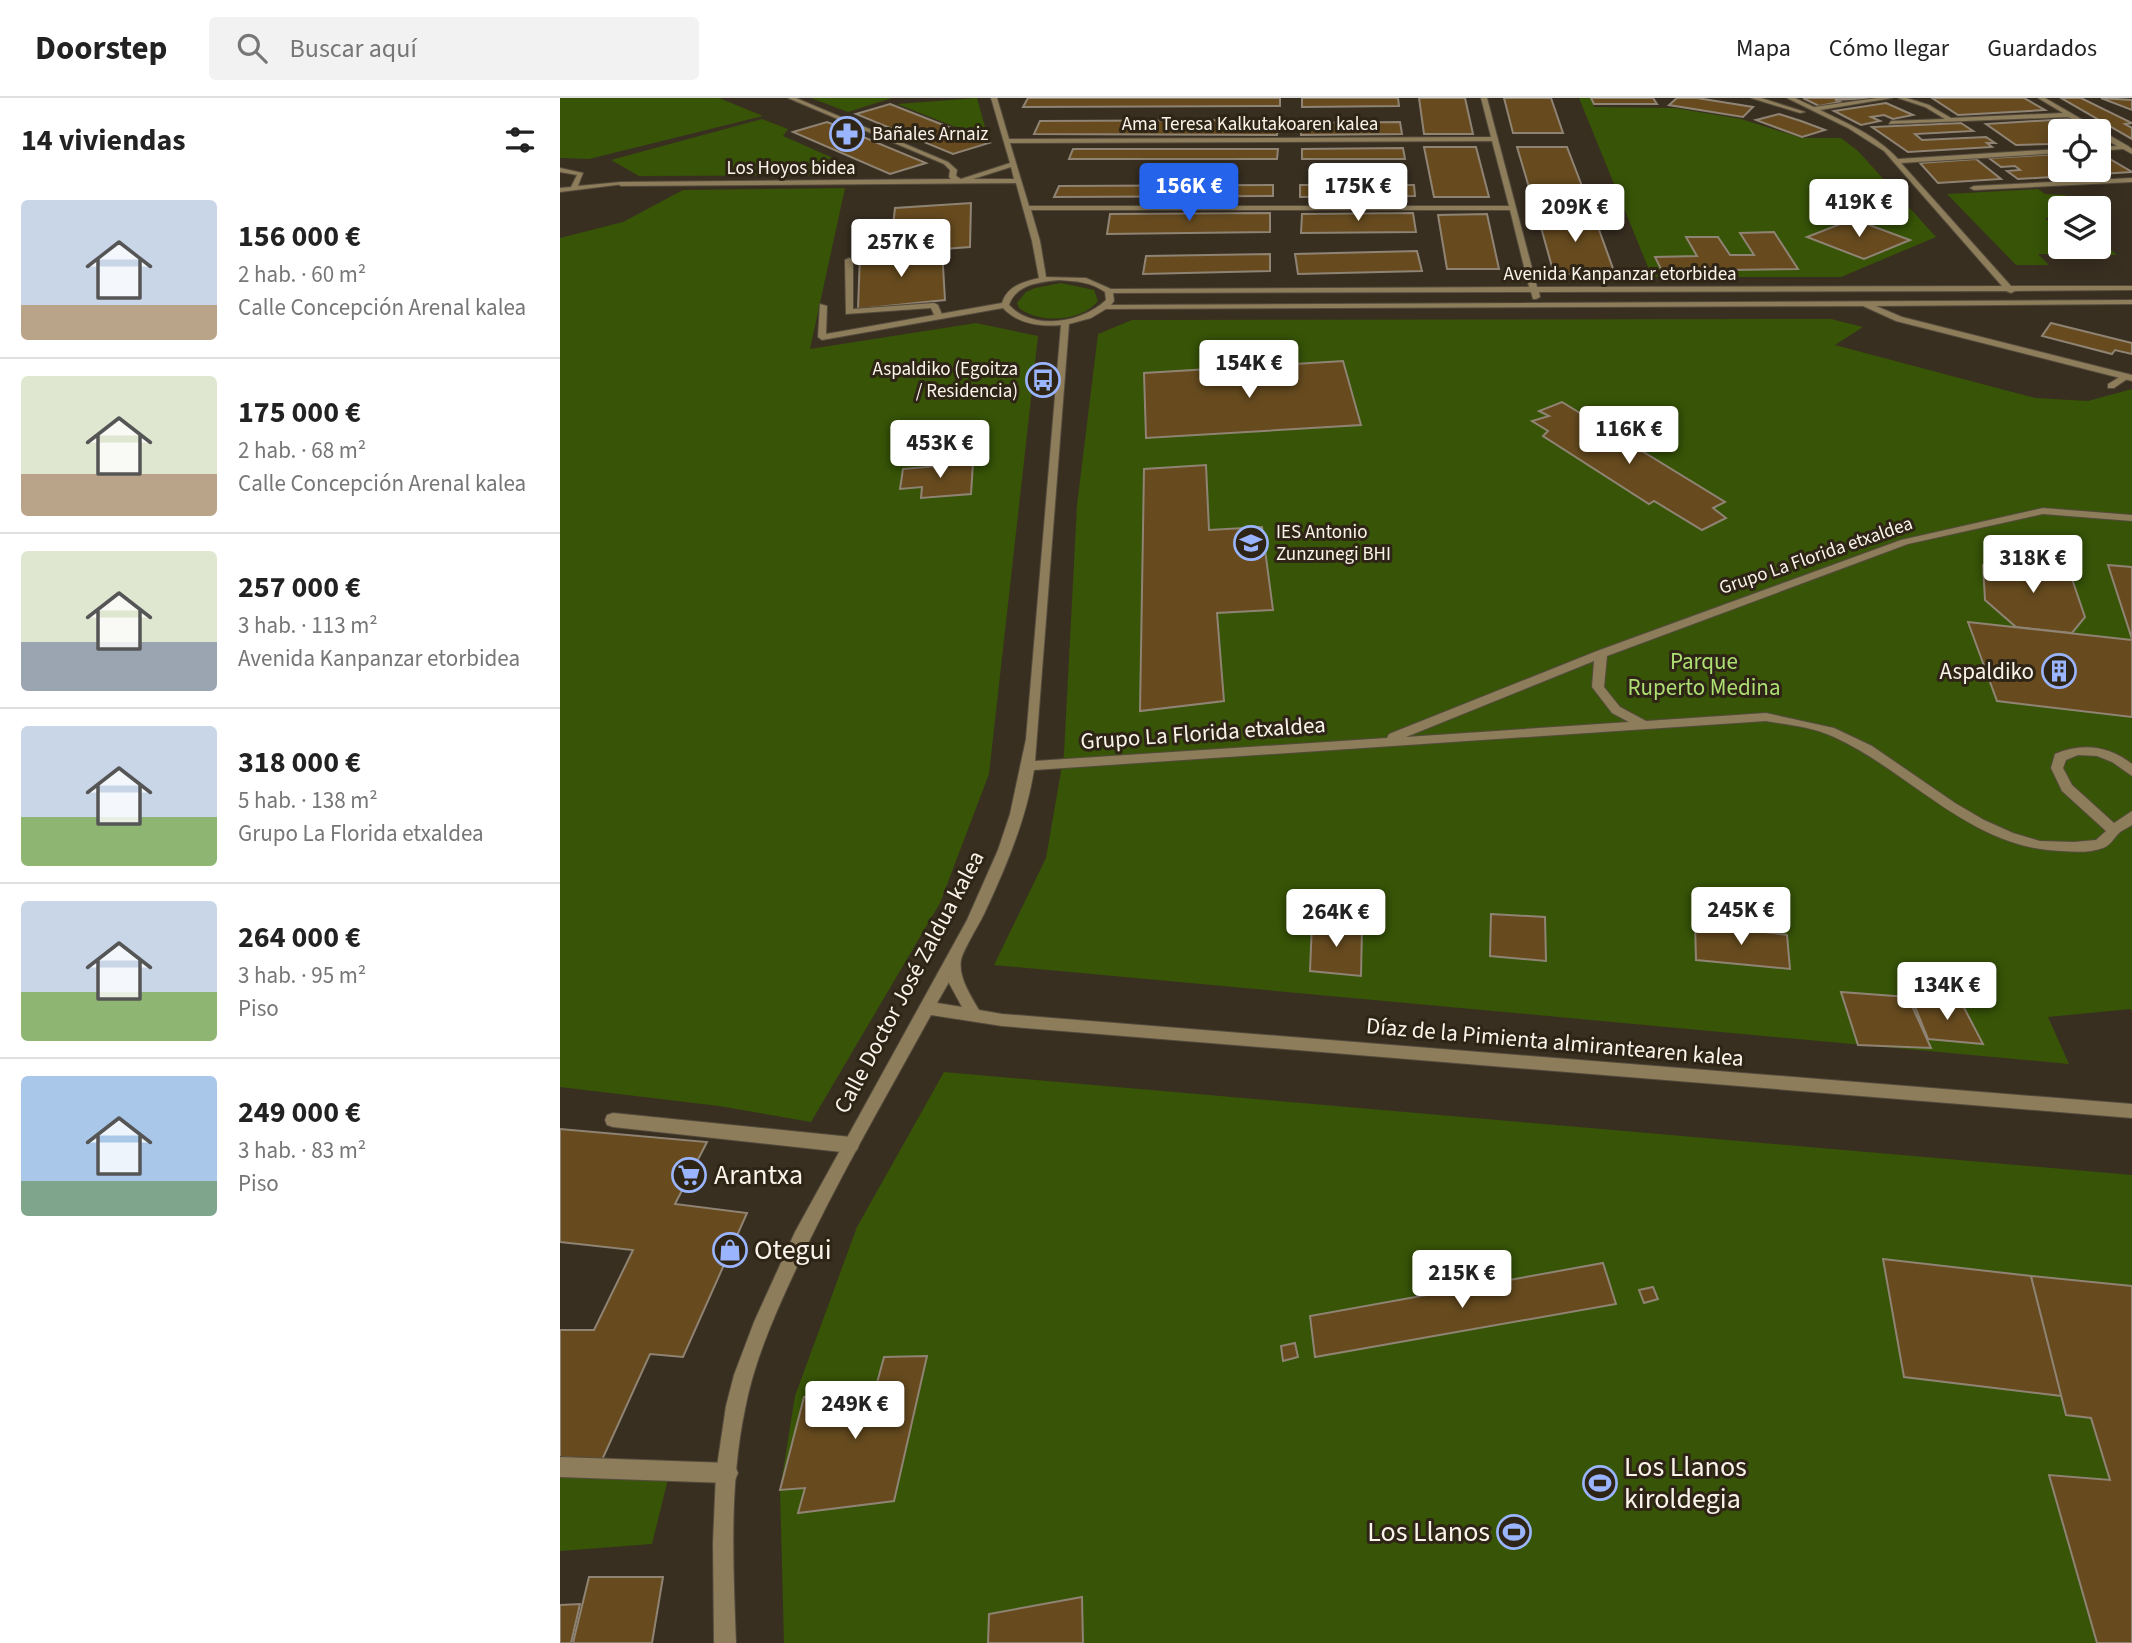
<!DOCTYPE html>
<html lang="es">
<head>
<meta charset="utf-8">
<style>
	:root { --surface:#fff; --page:#f2f2f2; --text:#222; --muted:#767676; --line:#e0e0e0; --accent:#2563eb }
	body { margin:0; font-family:"Source Sans 3",sans-serif; background:var(--page); color:var(--text); height:100vh; display:flex; flex-direction:column; font-size:26px; white-space:nowrap }
	* { box-sizing:border-box; margin:0 }
	p { font-size:23px; color:var(--muted) }
	.icon { flex:none; width:38px; height:38px; fill:none; stroke:currentColor; stroke-width:2; stroke-linecap:round; stroke-linejoin:round }
	.map { position:relative; flex:1; overflow:hidden }
	.details { display:flex; flex-direction:column; background:var(--surface); width:560px }
	.details>* { flex:none }
	.fabs { position:absolute; left:1488px; top:21px; display:grid; gap:14px }
	.fabs a { display:grid; place-items:center; width:63px; height:63px; border-radius:7px; background:var(--surface); box-shadow:0 4px 18px #0003; font-size:35px }
	.price { position:absolute; translate:-50% -60px; padding:0 16px; border-radius:7px; background:#fff; color:#222; font-size:23px; line-height:46px; filter:drop-shadow(0 2px 4px #0008) }
	.price::after { content:''; position:absolute; left:50%; top:42px; width:21px; height:16px; margin-left:-10px; background:inherit; clip-path:polygon(0 0,100% 0,50% 100%) }
	.price.on { background:var(--accent); color:#fff }
	ul { padding:0; list-style:none }
	li { display:flex; align-items:center; gap:21px; height:175px; padding:0 21px }
	li+li { border-top:2px solid var(--line) }
	li span { display:grid; place-items:center; flex:none; width:196px; height:140px; border-radius:7px; color:#555 }
	li>.icon { margin-inline-start:auto }
	span .icon { width:84px; height:84px; fill:#fffc; stroke-width:1 }
	li b { font-size:30px }
	h2 { display:flex; justify-content:space-between; align-items:center; height:84px; padding:0 21px; font-size:30px }
	header { display:flex; align-items:center; gap:42px; box-sizing:border-box; height:98px; padding:0 35px; background:var(--surface); border-bottom:2px solid var(--line) }
	header strong { font-size:33px }
	nav { display:flex; gap:38px; margin-inline-start:auto; font-size:24px }
	.search { width:490px; height:63px; background:var(--page); display:flex; align-items:center; gap:18px; box-sizing:border-box; padding:0 24px; border-radius:7px; color:var(--muted); font-size:26px }
	main { display:flex; flex:1; min-height:0 }
	.map>svg:first-child { display:block }
	.green { fill:#375407 }
	.building { fill:#674b1f; stroke:#8f8373; stroke-width:2 }
	.lines { fill:none; stroke-linecap:round; stroke-linejoin:round }
	.service-casing { stroke:#544b3d; stroke-width:2 }
	.minor-casing { stroke:#544b3d; stroke-width:2 }
	.service { fill:#8d7d5a; fill-rule:evenodd }
	.minor { fill:#8d7d5a; fill-rule:evenodd }
	.labels { text-anchor:middle; dominant-baseline:central; stroke-width:6; stroke-linejoin:round; paint-order:stroke }
	.far-street-label { font-size:19px; fill:#faf4eb; stroke:#2f2517 }
	.far-poi-label { font-size:19px; fill:#faf4eb; stroke:#2f2517; text-anchor:start }
	.park-label { font-size:23px; fill:#addf73; stroke:#2f2517 }
	.poi-label { font-size:23px; fill:#faf4eb; stroke:#2f2517; text-anchor:end }
	.street-label { font-size:23px; fill:#faf4eb; stroke:#2f2517 }
	.near-poi-label { font-size:28px; fill:#faf4eb; stroke:#2f2517; text-anchor:start }
</style>
</head>
<body>
<header>
<strong>Doorstep</strong>
<div class="search"><svg class="icon" aria-label="search" viewBox="0 0 24 24"><circle cx="10" cy="10" r="6"/><path d="M15 15l6 6"/></svg>Buscar aquí</div>
<nav><a>Mapa</a><a>Cómo llegar</a><a>Guardados</a></nav>
</header>
<main>
<section class="details">
<h2>14 viviendas<svg class="icon" aria-label="filters" viewBox="0 0 24 24"><path d="M4 7h16M4 17h16"/><circle cx="9" cy="7" r="2"/><circle cx="15" cy="17" r="2"/></svg></h2>
<ul>
<li><span style="background:linear-gradient(#c9d6e8 75%,#b9a48a 0)"><svg class="icon" aria-label="home" viewBox="0 0 24 24"><path d="M3 11l9-7 9 7M6 9v11h12V9"/></svg></span><div><b>156 000 €</b><p>2 hab. · 60 m²</p><p>Calle Concepción Arenal kalea</p></div></li>
<li><span style="background:linear-gradient(#dfe7d0 70%,#b9a48a 0)"><svg class="icon" aria-label="home" viewBox="0 0 24 24"><path d="M3 11l9-7 9 7M6 9v11h12V9"/></svg></span><div><b>175 000 €</b><p>2 hab. · 68 m²</p><p>Calle Concepción Arenal kalea</p></div></li>
<li><span style="background:linear-gradient(#dfe7d0 65%,#9aa5b1 0)"><svg class="icon" aria-label="home" viewBox="0 0 24 24"><path d="M3 11l9-7 9 7M6 9v11h12V9"/></svg></span><div><b>257 000 €</b><p>3 hab. · 113 m²</p><p>Avenida Kanpanzar etorbidea</p></div></li>
<li><span style="background:linear-gradient(#c9d6e8 65%,#8fb573 0)"><svg class="icon" aria-label="home" viewBox="0 0 24 24"><path d="M3 11l9-7 9 7M6 9v11h12V9"/></svg></span><div><b>318 000 €</b><p>5 hab. · 138 m²</p><p>Grupo La Florida etxaldea</p></div></li>
<li><span style="background:linear-gradient(#c9d6e8 65%,#8fb573 0)"><svg class="icon" aria-label="home" viewBox="0 0 24 24"><path d="M3 11l9-7 9 7M6 9v11h12V9"/></svg></span><div><b>264 000 €</b><p>3 hab. · 95 m²</p><p>Piso</p></div></li>
<li><span style="background:linear-gradient(#a9c7e8 75%,#7fa58c 0)"><svg class="icon" aria-label="home" viewBox="0 0 24 24"><path d="M3 11l9-7 9 7M6 9v11h12V9"/></svg></span><div><b>249 000 €</b><p>3 hab. · 83 m²</p><p>Piso</p></div></li>
</ul>
</section>
<div class="map">
<svg width="1572" height="1545" viewBox="0 0 1572 1545">
	<rect width="100%" height="100%" fill="#392f21"/>
	<g class="green">
		<polygon points="0,0 159,0 203,18 29,61 0,60"/>
		<polygon points="251,0 332,0 288,14"/>
		<polygon points="417,0 428,40 426,41 337,6"/>
		<polygon points="1019,0 1031,0 1034,9 1115,10 1181,21 1242,40 1281,40 1298,53 1376,139 1281,179 1092,179"/>
		<polygon points="202,21 228,31 223,38 273,60 266,62 297,77 79,78 51,62"/>
		<polygon points="285,90 250,251 416,225 478,238 429,676 380,805 251,1024 159,1008 0,989 0,140 63,124 123,92"/>
		<polygon points="1478,91 1485,96 1505,97 1518,110 1500,110 1500,119 1485,120 1500,135 1500,149 1538,149 1538,140 1557,157 1478,156 1489,167 1456,167 1387,96"/>
		<path d="M 501,185 L 534,192 L 538,203 C 521,224 479,226 459,210 L 457,205 L 466,194 L 475,190 Z"/>
		<polygon points="1271,221 1303,229 1275,247 1475,300 1528,303 1572,291 1572,913 1570,911 1488,919 1509,966 434,867 486,760 504,656 517,407 538,236 572,222"/>
		<polygon points="384,974 1572,1077 1572,1545 224,1545 220,1392 235,1298 297,1129"/>
		<polygon points="0,1372 109,1377 92,1446 0,1453"/>
	</g>
	<g class="building">
		<polygon points="468,0 720,0 720,8 463,9"/>
		<polygon points="742,0 838,0 839,8 742,9"/>
		<polygon points="859,0 905,0 913,36 864,36"/>
		<polygon points="944,0 991,0 1003,35 953,35"/>
		<polygon points="1031,0 1093,0 1097,6 1034,6"/>
		<polygon points="1117,0 1137,0 1193,9 1183,19 1109,7"/>
		<polygon points="1243,0 1311,0 1275,2 1280,4 1259,8"/>
		<polygon points="1372,0 1464,0 1485,12 1398,17"/>
		<polygon points="1501,0 1521,0 1572,25 1565,26 1572,30 1572,41"/>
		<polygon points="1541,0 1572,2 1572,12"/>
		<polygon points="1326,5 1353,17 1333,21 1324,17 1311,19 1320,23 1301,27 1274,13"/>
		<polygon points="330,6 429,45 393,56 296,16"/>
		<polygon points="1219,16 1241,23 1265,32 1242,39 1196,22"/>
		<polygon points="1509,21 1528,33 1500,33 1500,45 1489,46 1456,47 1426,26"/>
		<polygon points="720,22 717,37 474,36 480,23"/>
		<polygon points="267,24 366,65 330,76 233,34"/>
		<polygon points="840,24 842,36 741,37 741,25"/>
		<polygon points="1401,25 1413,33 1355,36 1362,42 1426,39 1435,45 1427,45 1432,49 1348,54 1312,29"/>
		<polygon points="864,49 916,49 929,99 874,99"/>
		<polygon points="957,49 1007,49 1025,96 971,96"/>
		<polygon points="843,50 845,61 742,61 742,51"/>
		<polygon points="513,51 718,51 717,61 509,61"/>
		<polygon points="1538,54 1572,74 1458,81 1447,73 1460,72 1455,68 1441,69 1429,60 1500,56 1500,72 1538,72"/>
		<polygon points="1416,61 1441,81 1378,85 1360,65"/>
		<polygon points="713,87 713,98 494,99 499,88"/>
		<polygon points="740,87 854,87 855,98 740,99"/>
		<polygon points="411,105 410,149 330,155 335,110"/>
		<polygon points="710,115 710,134 547,136 550,116"/>
		<polygon points="853,115 856,134 741,135 742,116"/>
		<polygon points="977,115 1033,115 1055,176 994,176"/>
		<polygon points="927,116 939,171 887,171 878,117"/>
		<polygon points="1293,121 1350,142 1304,161 1247,139"/>
		<polygon points="1214,134 1238,171 1102,173 1095,159 1137,158 1126,139 1158,139 1170,157 1194,157 1180,135"/>
		<polygon points="382,151 385,202 298,211 300,157"/>
		<polygon points="857,153 862,173 738,176 735,156"/>
		<polygon points="710,156 710,173 583,176 586,158"/>
		<polygon points="1491,225 1572,245 1572,256 1555,252 1552,256 1482,238"/>
		<polygon points="783,263 801,327 586,340 584,275"/>
		<polygon points="1002,304 1165,404 1153,410 1166,420 1142,432 1094,403 1089,406 983,338 988,333 972,323 989,318 979,313"/>
		<polygon points="413,365 411,396 361,400 362,389 340,391 343,371"/>
		<polygon points="646,367 649,432 702,429 713,512 657,515 664,603 580,613 584,371"/>
		<polygon points="1435,459 1496,468 1512,481 1525,519 1512,535 1456,529 1425,502 1423,467"/>
		<polygon points="1548,467 1572,469 1572,541"/>
		<polygon points="1408,524 1572,542 1572,619 1437,603"/>
		<polygon points="931,816 985,819 986,863 930,858"/>
		<polygon points="752,825 802,828 801,878 750,873"/>
		<polygon points="1135,825 1227,837 1230,871 1136,862"/>
		<polygon points="1281,894 1348,899 1371,950 1298,947"/>
		<polygon points="1353,904 1401,904 1423,946 1368,941"/>
		<polygon points="0,1031 147,1044 115,1106 187,1115 123,1259 90,1256 42,1362 0,1359 0,1232 34,1232 73,1152 0,1144"/>
		<polygon points="1323,1161 1471,1178 1502,1298 1344,1279"/>
		<polygon points="1043,1165 1056,1206 755,1259 750,1218"/>
		<polygon points="1471,1178 1572,1188 1572,1545 1537,1545 1489,1377 1550,1382 1531,1320 1506,1317"/>
		<polygon points="1093,1189 1098,1201 1084,1205 1079,1192"/>
		<polygon points="735,1245 738,1259 723,1263 721,1248"/>
		<polygon points="367,1258 334,1403 238,1415 245,1390 220,1392 244,1299 314,1296 324,1259"/>
		<polygon points="29,1479 103,1479 92,1545 13,1545"/>
		<polygon points="522,1499 523,1545 428,1545 429,1516"/>
		<polygon points="20,1506 11,1545 0,1545 0,1507"/>
	</g>
	<g class="lines">
		<g class="service-casing">
			<g id="service">
				<polygon points="0,70 23,75 18,88 61,84 64,86 0,94 0,90 11,89 17,77 0,74"/>
				<polygon points="289,160 293,162 293,211 374,205 378,207 383,219 376,221 371,210 286,216 285,162"/>
				<polygon points="1563,277 1570,279 1554,290 1548,290 1548,286"/>
				<polygon points="53,1015 291,1039 297,1042 299,1047 297,1052 291,1055 53,1029 47,1027 45,1022 47,1017"/>
				<polygon points="0,1359 168,1365 175,1368 178,1375 175,1382 168,1385 0,1379"/>
			</g>
		</g>
		<g class="minor-casing">
			<g id="minor">
				<path d="M 228,0 L 236,0 L 388,64 L 397,72 L 396,78 L 401,81 L 450,65 L 431,0 L 437,0 L 449,41 L 931,39 L 921,0 L 927,0 L 977,189 L 1442,188 L 1324,53 L 1288,30 L 1227,0 L 1235,0 L 1254,9 L 1317,0 L 1332,0 L 1260,12 C 1287,25 1317,38 1338,61 L 1500,51 L 1500,55 L 1341,65 L 1451,188 L 1572,188 L 1572,192 L 1455,193 L 1451,195 L 1446,193 L 979,194 L 980,199 L 976,201 L 973,201 L 971,194 L 553,195 L 554,203 L 551,207 L 1572,202 L 1572,206 L 1316,208 L 1342,219 L 1572,277 L 1572,283 L 1336,223 L 1303,208 L 546,211 L 531,220 L 509,226 L 475,663 L 827,640 L 829,636 L 1037,553 L 1341,442 L 1483,410 L 1572,417 L 1572,423 L 1483,416 L 1348,446 L 1047,558 L 1044,589 L 1060,609 L 1086,623 L 1206,615 L 1274,630 L 1312,648 L 1395,705 L 1424,722 L 1453,735 L 1480,743 L 1514,744 L 1536,742 L 1546,733 L 1502,693 L 1491,670 L 1495,656 C 1522,644 1550,648 1572,666 L 1572,678 L 1552,664 L 1537,658 L 1518,657 L 1506,662 L 1503,670 L 1512,687 L 1554,725 L 1572,713 L 1572,727 C 1568,730 1562,732 1559,735 C 1553,741 1551,747 1543,750 C 1530,755 1515,754 1501,753 C 1410,750 1352,675 1274,639 C 1253,629 1229,627 1206,623 L 474,672 C 466,722 446,769 425,814 C 420,825 403,852 401,862 C 398,879 411,898 419,912 L 442,916 L 1572,1006 L 1572,1020 L 442,928 L 371,917 C 325,1001 276,1084 236,1171 C 215,1216 194,1263 185,1311 C 169,1388 173,1467 176,1545 L 154,1545 L 153,1445 L 156,1375 L 166,1308 L 174,1277 L 194,1224 L 235,1134 L 407,822 L 438,752 L 450,716 L 466,641 L 501,227 C 479,229 458,226 443,210 L 262,242 L 258,239 L 260,206 L 267,208 L 266,236 L 442,205 C 447,188 463,184 479,180 L 472,143 L 456,85 L 61,88 L 58,86 L 61,84 L 391,81 L 389,79 L 390,72 L 384,66 ZM 932,43 L 949,108 L 469,108 L 450,45 ZM 451,69 L 454,81 L 413,81 ZM 471,112 L 950,112 L 969,189 L 551,191 L 526,180 L 486,179 L 480,143 ZM 499,182 C 516,183 531,184 545,194 L 546,202 C 522,225 473,233 449,207 C 456,186 480,184 499,182 ZM 1034,563 L 1032,589 L 1052,615 L 1069,624 L 846,639 ZM 389,884 L 389,885 L 402,909 L 377,905 Z"/>
				<polygon points="1191,0 1201,0 1245,14 1240,15"/>
				<polygon points="1338,0 1347,0 1369,7 1391,20 1503,15 1478,0 1485,0 1568,48 1572,51 1572,56 1563,51 1538,53 1538,49 1557,48 1538,37 1538,33 1532,33 1508,19 1329,26 1331,23 1385,21 1365,9"/>
				<polygon points="1572,80 1572,84 1414,92 1410,90 1414,88"/>
			</g>
		</g>
		<use href="#service" class="service"/>
		<use href="#minor" class="minor"/>
	</g>
	<defs>
		<g id="pharmacy-ring" transform="scale(1.75)"><circle r="9.5" fill="#2f2517" stroke="#9ab5fd" stroke-width="1.5"/><path d="M-2-6h4v4h4v4h-4v4h-4v-4h-4v-4h4Z" fill="#9ab5fd"/></g>
		<g id="bus-ring" transform="scale(1.75)"><circle r="9.5" fill="#2f2517" stroke="#9ab5fd" stroke-width="1.5"/><path d="M-5-6H5V4H4V6H2V4H-2V6H-4V4H-5ZM-3.5-4V0h7V-4ZM-3.5 1.2v1.5H-2V1.2ZM2 1.2v1.5H3.5V1.2Z" fill="#9ab5fd"/></g>
		<g id="school-ring" transform="scale(1.75)"><circle r="9.5" fill="#2f2517" stroke="#9ab5fd" stroke-width="1.5"/><path d="M0-5L7-2L0 1L-7-2ZM-4 1L0 2.5L4 1V4Q0 6-4 4Z" fill="#9ab5fd"/></g>
		<g id="building-ring" transform="scale(1.75)"><circle r="9.5" fill="#2f2517" stroke="#9ab5fd" stroke-width="1.5"/><path d="M-4-6H4V6H1V3H-1V6H-4ZM-2.5-4.3h1.7v1.8h-1.7ZM.8-4.3h1.7v1.8H.8ZM-2.5-1h1.7V.8h-1.7ZM.8-1h1.7V.8H.8Z" fill="#9ab5fd"/></g>
		<g id="supermarket-ring" transform="scale(1.75)"><circle r="9.5" fill="#2f2517" stroke="#9ab5fd" stroke-width="1.5"/><path d="M-6-5.5h2.5l.6 2H6L4.5 2H-2.5L-4.4-4H-6ZM-1.5 3.2a1.3 1.3 0 1 0 .1 0ZM3 3.2a1.3 1.3 0 1 0 .1 0Z" fill="#9ab5fd"/></g>
		<g id="shop-ring" transform="scale(1.75)"><circle r="9.5" fill="#2f2517" stroke="#9ab5fd" stroke-width="1.5"/><path d="M-5-2.5h2.3a2.7 3.5 0 0 1 5.4 0H5L5.5 6h-11ZM-1.5-2.5h3a1.5 2.3 0 0 0-3 0Z" fill="#9ab5fd"/></g>
		<g id="stadium-ring" transform="scale(1.75)"><circle r="9.5" fill="#2f2517" stroke="#9ab5fd" stroke-width="1.5"/><path d="M0-5a6.5 5 0 1 0 0 10a6.5 5 0 1 0 0-10ZM-3.5-1.8h7v3.6h-7Z" fill="#9ab5fd"/></g>
	</defs>
	<g fill-rule="evenodd">
		<use href="#pharmacy-ring" x="287" y="36"/>
		<use href="#bus-ring" x="483" y="282"/>
		<use href="#school-ring" x="691" y="445"/>
		<use href="#building-ring" x="1499" y="573"/>
		<use href="#supermarket-ring" x="129" y="1077"/>
		<use href="#shop-ring" x="170" y="1152"/>
		<use href="#stadium-ring" x="1040" y="1385"/>
		<use href="#stadium-ring" x="954" y="1434"/>
	</g>
	<g class="labels">
		<g class="far-street-label">
			<text x="690" y="26">Ama Teresa Kalkutakoaren kalea</text>
			<text x="231" y="70">Los Hoyos bidea</text>
			<text x="1060" y="176">Avenida Kanpanzar etorbidea</text>
			<text transform="translate(1256 458) rotate(-19)">Grupo La Florida etxaldea</text>
		</g>
		<g class="far-poi-label">
			<text x="312" y="36">Bañales Arnaiz</text>
			<text x="458" y="271" text-anchor="end">Aspaldiko (Egoitza<tspan x="458" dy="22">/ Residencia)</tspan></text>
			<text x="716" y="434">IES Antonio<tspan x="716" dy="22">Zunzunegi BHI</tspan></text>
		</g>
		<g class="park-label">
			<text x="1144" y="563">Parque<tspan x="1144" dy="26">Ruperto Medina</tspan></text>
		</g>
		<g class="poi-label">
			<text x="1474" y="573">Aspaldiko</text>
		</g>
		<g class="street-label">
			<text transform="translate(643 635) rotate(-4)">Grupo La Florida etxaldea</text>
			<text transform="translate(349 884) rotate(-62)">Calle Doctor José Zaldua kalea</text>
			<text transform="translate(995 944) rotate(5)">Díaz de la Pimienta almirantearen kalea</text>
		</g>
		<g class="near-poi-label">
			<text x="154" y="1077">Arantxa</text>
			<text x="194" y="1152">Otegui</text>
			<text x="1064" y="1369">Los Llanos<tspan x="1064" dy="32">kiroldegia</tspan></text>
			<text x="930" y="1434" text-anchor="end">Los Llanos</text>
		</g>
	</g>
</svg>
<div class="fabs">
<a><svg class="icon" aria-label="locate" viewBox="0 0 24 24"><circle cx="12" cy="12" r="6"/><path d="M12 2v4M12 18v4M2 12h4M18 12h4"/></svg></a>
<a><svg class="icon" aria-label="layers" viewBox="0 0 24 24"><path d="M12 4l9 5-9 5-9-5zM3 14l9 5 9-5"/></svg></a>
</div>
<b class="price on" style="left:629px;top:125px">156K €</b>
<b class="price" style="left:798px;top:125px">175K €</b>
<b class="price" style="left:1299px;top:141px">419K €</b>
<b class="price" style="left:1015px;top:146px">209K €</b>
<b class="price" style="left:341px;top:181px">257K €</b>
<b class="price" style="left:689px;top:302px">154K €</b>
<b class="price" style="left:1069px;top:368px">116K €</b>
<b class="price" style="left:380px;top:382px">453K €</b>
<b class="price" style="left:1473px;top:497px">318K €</b>
<b class="price" style="left:1181px;top:849px">245K €</b>
<b class="price" style="left:776px;top:851px">264K €</b>
<b class="price" style="left:1387px;top:924px">134K €</b>
<b class="price" style="left:902px;top:1212px">215K €</b>
<b class="price" style="left:295px;top:1343px">249K €</b>
</div>
</main>
</body>
</html>
